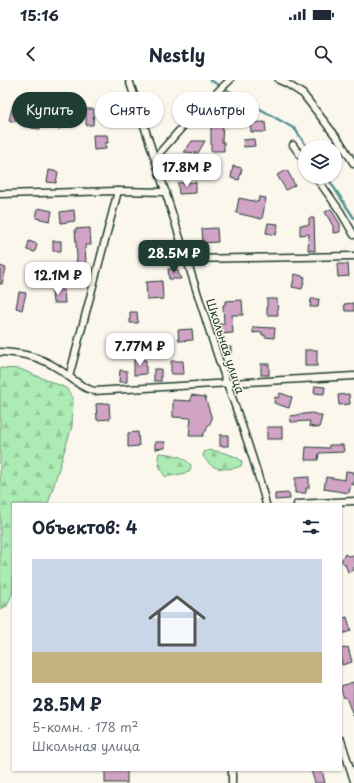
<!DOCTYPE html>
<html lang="ru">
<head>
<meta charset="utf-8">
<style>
	:root { --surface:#fff; --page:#f2f2f3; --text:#1f2937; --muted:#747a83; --line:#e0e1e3; --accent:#1f3d34 }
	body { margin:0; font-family:"Playpen Sans",sans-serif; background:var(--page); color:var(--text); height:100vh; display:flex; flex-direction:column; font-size:15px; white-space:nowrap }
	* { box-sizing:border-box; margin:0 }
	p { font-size:13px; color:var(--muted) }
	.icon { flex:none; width:22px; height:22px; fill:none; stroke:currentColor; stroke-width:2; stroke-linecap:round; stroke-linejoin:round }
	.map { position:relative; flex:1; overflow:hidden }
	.panel { position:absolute; left:12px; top:423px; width:330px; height:268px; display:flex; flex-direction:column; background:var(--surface); border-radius:0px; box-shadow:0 1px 3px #0004 }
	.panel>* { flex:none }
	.hud { position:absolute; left:12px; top:12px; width:330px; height:36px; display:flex; gap:8px }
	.buttons { position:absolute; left:298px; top:60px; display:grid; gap:8px }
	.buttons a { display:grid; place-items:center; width:44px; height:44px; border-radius:50%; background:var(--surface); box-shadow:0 1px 3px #0004; font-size:20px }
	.price { position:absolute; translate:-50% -34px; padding:0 9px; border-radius:8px; background:#fff; color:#222; font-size:13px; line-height:26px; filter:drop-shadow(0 1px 2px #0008) }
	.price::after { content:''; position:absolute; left:50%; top:24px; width:12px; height:9px; margin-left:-6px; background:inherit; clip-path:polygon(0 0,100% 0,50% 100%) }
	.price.active { background:var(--accent); color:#fff }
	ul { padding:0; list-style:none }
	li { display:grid; align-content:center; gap:8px; height:212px; padding:0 20px }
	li+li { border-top:1px solid var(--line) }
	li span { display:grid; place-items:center; height:124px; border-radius:0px; color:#555 }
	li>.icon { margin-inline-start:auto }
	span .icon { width:72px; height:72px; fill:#fffc; stroke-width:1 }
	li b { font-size:17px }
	h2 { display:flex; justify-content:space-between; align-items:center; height:48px; padding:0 20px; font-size:17px }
	.chip { padding:0 14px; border-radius:18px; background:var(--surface); box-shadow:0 1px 3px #0004; font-size:14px; line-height:36px }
	.chip.active { background:var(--accent); color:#fff }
	.status { display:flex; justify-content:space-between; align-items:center; height:28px; padding:0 20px; background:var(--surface); direction:ltr }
	.status svg { height:11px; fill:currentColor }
	header { display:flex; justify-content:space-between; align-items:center; height:52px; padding:0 20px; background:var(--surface); font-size:18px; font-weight:700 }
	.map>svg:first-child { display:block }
	.forest { fill:url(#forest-firs); stroke:#669474 }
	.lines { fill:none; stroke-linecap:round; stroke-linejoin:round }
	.stream { stroke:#579493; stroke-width:2.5 }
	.building { fill:#d1a3c5; stroke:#1f3d34 }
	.street-casing { stroke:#1f3d34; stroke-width:9 }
	.street { stroke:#fbf7ec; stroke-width:6 }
	.labels { text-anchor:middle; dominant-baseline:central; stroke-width:3; stroke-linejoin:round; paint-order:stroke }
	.street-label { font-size:12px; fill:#1f3d34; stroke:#fbf7ec }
</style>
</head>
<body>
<div class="status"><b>15:16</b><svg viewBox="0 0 49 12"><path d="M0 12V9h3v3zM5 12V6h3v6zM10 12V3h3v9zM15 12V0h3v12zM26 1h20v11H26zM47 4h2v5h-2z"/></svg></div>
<header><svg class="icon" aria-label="back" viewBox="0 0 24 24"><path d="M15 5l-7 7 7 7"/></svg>Nestly<svg class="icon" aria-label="search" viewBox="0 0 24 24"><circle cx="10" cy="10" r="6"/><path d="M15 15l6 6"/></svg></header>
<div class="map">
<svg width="354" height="703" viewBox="0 0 354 703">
	<defs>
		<pattern id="forest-firs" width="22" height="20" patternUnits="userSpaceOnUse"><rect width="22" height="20" fill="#acebb3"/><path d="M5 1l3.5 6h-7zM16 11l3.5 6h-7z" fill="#94ca9b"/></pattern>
	</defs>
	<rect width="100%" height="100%" fill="#fbf7ec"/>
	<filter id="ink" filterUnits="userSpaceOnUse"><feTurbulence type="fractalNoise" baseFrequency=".025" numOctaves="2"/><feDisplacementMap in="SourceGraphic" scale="8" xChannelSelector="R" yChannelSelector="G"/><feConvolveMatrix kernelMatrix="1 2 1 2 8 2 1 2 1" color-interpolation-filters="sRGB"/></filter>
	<g filter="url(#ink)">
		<g class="forest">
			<polygon points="0,288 20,289 66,308 73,318 72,346 48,424 13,424 13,511 7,526 0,529"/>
			<path d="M 210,370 C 221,372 233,374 242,381 L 241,386 C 236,389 221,390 215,387 C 210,386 206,380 203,376 L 204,372 Z"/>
			<path d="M 159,373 C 171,374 182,375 191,385 L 190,391 L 185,393 L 166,397 C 161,393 156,380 159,373 Z"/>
		</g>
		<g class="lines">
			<g class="stream">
				<polyline points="210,0 295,49 307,67"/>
				<polyline points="327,97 354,138"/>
			</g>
		</g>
		<g class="building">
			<polygon points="13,25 19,27 15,42 9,40"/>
			<polygon points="86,29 94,29 93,45 86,45"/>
			<polygon points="54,37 62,38 60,49 52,47"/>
			<polygon points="33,39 42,40 40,49 31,48"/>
			<polygon points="216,41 223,42 222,62 224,62 224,71 211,71 211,43 216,44"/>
			<polygon points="265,42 266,52 251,52 250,43"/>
			<polygon points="93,55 107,55 108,63 105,63 106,69 94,70"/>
			<polygon points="254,59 255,66 244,67 243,60"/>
			<polygon points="192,61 205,61 198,73 184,72"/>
			<polygon points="233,86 242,88 239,100 231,98"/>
			<polygon points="49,90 58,92 56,103 47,102"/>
			<polygon points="287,90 295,105 286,110 277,95"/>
			<polygon points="196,102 196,113 179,114 178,103"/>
			<polygon points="259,117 266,118 262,139 236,133 239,118 258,122"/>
			<polygon points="38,128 52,131 50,141 36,138"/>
			<polygon points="331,129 340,144 340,152 333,153 333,146 325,132"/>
			<polygon points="74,130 75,141 61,143 60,132"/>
			<polygon points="309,138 314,138 315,171 308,170 309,154 300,155 300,145 309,145"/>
			<polygon points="268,143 278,144 276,155 266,153"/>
			<polygon points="90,148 91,165 85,165 86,185 76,185 77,177 75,149"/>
			<polygon points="217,148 218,162 203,163 202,149"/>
			<polygon points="29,161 37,164 35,172 27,170"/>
			<rect x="53" y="161" width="8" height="10"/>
			<polygon points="337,184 348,184 349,196 338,197"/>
			<polygon points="0,186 6,188 2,204 0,204"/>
			<polygon points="168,189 177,189 181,199 169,199"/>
			<polygon points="51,191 64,191 63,199 51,199"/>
			<polygon points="295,194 305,197 302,209 292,207"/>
			<polygon points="162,201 163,219 147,220 146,202"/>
			<polygon points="52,210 64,210 65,223 53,223"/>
			<polygon points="19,212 26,213 22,230 16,228"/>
			<polygon points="267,219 277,219 278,235 267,235"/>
			<polygon points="311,219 319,219 318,227 310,227"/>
			<polygon points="242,220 243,235 232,235 233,253 219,254 218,244 224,244 223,225 225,225 225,221"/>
			<polygon points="354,223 354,231 345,231 344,224"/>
			<polygon points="130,232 137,232 138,243 130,243"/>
			<polygon points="253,247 275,248 274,258 265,257 265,255 262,255 262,252 253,253"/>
			<polygon points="192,249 193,260 179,261 178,250"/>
			<polygon points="224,267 231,267 231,274 224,275"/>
			<rect x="305" y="270" width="12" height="16"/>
			<polygon points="134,280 146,280 146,294 134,295"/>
			<polygon points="171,281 183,281 184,294 171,294"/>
			<rect x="261" y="284" width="8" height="11"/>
			<rect x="154" y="289" width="7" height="12"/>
			<polygon points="120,290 127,291 127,302 119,302"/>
			<polygon points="315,306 325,307 324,314 314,313"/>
			<polygon points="280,313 292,317 289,328 274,323 275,317 278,318"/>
			<polygon points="349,314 350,324 339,325 338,315"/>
			<polygon points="191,315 205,317 212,339 209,345 206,348 207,350 204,353 203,356 189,356 191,338 173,337 173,320 191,321"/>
			<polygon points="109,323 110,339 97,340 96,324"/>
			<polygon points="312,333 322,336 319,348 309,346 310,341 291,342 290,336"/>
			<rect x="267" y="347" width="15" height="12"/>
			<polygon points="138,352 139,366 128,367 128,353"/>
			<rect x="220" y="355" width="8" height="11"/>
			<polygon points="155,362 165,362 165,368 155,369"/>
			<polygon points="329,365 343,365 344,372 319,373 318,380 305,380 306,367 329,368"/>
			<polygon points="346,391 354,392 354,405 351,404 349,413 324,409 326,397 345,400"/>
			<polygon points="309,397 309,408 306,408 306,413 295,413 295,398"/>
			<polygon points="289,413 290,419 275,420 275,414"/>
			<polygon points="345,474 348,476 354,475 354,490 348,492 345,484 341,481"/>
			<polygon points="347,537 351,551 341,554 341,539"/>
			<polygon points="348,567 352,582 342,585 341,569"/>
			<polygon points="353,602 354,606 353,636 346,617 344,618 341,610 341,606"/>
			<rect x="105" y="690" width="22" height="13"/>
			<polygon points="311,690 322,690 325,703 315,703"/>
		</g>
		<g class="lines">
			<g class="street-casing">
				<g id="street">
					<path d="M 129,0 C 159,89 186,179 215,268 C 232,320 253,371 266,424"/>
					<polyline points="279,0 286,3 303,14 341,63 354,84"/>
					<polyline points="293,65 305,82"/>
					<polyline points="155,78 192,36 230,0"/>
					<polyline points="316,97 340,131 354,155"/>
					<polyline points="0,114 118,111 166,112"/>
					<polyline points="186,179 354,176"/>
					<path d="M 0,272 C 21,273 39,276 57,288 C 70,296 79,307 94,311 L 354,296"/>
					<polyline points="69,297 118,111"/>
					<polyline points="297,424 354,421"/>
					<polyline points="341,660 354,701"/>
					<polyline points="232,703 232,690"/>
				</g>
			</g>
			<use href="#street" class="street"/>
		</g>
	</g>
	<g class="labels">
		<g class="street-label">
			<text transform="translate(226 266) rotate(72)">Школьная улица</text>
		</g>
	</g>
</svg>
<div class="buttons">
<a><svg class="icon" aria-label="layers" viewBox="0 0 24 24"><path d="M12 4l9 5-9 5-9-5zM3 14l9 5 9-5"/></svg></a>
</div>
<b class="price" style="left:187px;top:108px">17.8M ₽</b>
<b class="price active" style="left:174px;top:194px">28.5M ₽</b>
<b class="price" style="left:58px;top:216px">12.1M ₽</b>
<b class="price" style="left:140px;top:287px">7.77M ₽</b>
<div class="hud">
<a class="chip active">Купить</a>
<a class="chip">Снять</a>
<a class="chip">Фильтры</a>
</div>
<section class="panel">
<h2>Объектов: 4<svg class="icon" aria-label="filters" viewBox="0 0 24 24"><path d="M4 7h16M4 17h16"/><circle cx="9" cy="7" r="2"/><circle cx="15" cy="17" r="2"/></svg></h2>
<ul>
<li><span style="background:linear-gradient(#c9d6e8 75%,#c2b280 0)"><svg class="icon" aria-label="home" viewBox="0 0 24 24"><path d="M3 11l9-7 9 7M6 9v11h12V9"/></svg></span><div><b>28.5M ₽</b><p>5-комн. · 178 m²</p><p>Школьная улица</p></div></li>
</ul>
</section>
</div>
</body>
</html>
